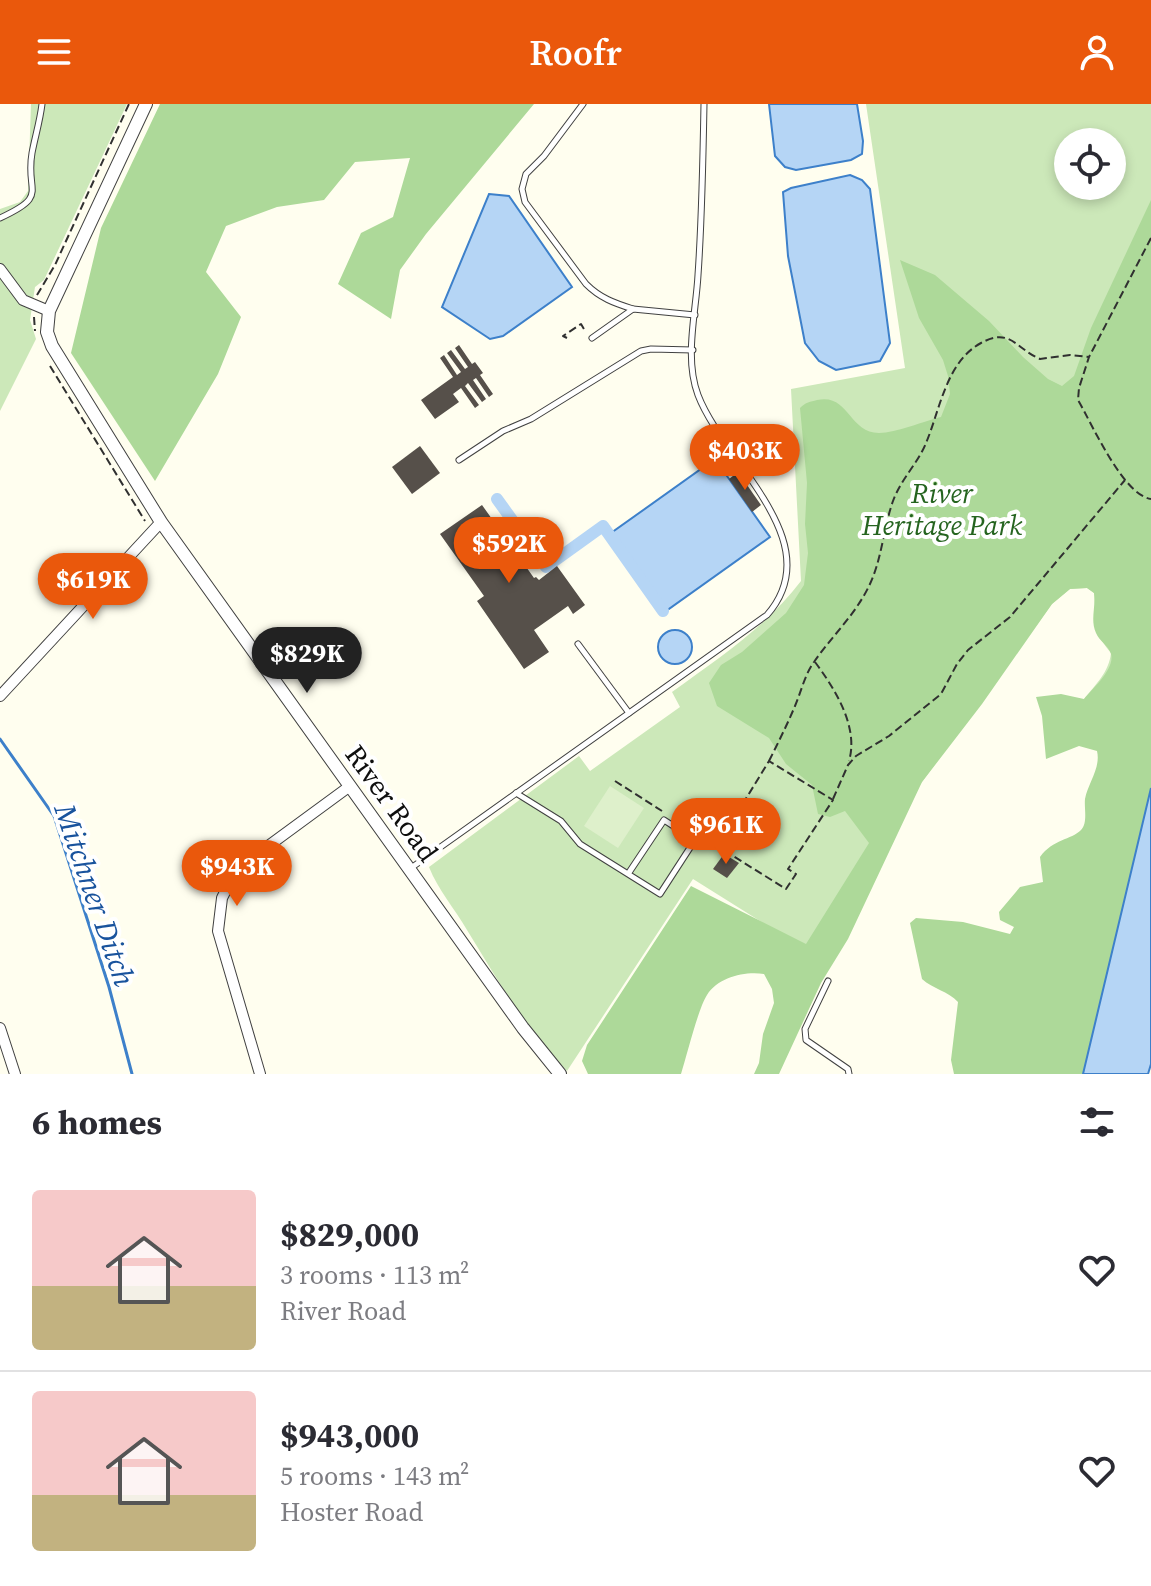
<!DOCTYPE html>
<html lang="en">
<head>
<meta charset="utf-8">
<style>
	:root { --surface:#fff; --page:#f7f7f7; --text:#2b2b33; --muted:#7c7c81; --line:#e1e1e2; --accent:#ea580c }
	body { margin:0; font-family:"Source Serif 4",serif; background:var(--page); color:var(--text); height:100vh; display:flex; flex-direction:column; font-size:30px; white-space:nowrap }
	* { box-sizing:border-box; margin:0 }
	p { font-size:26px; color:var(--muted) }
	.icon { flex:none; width:44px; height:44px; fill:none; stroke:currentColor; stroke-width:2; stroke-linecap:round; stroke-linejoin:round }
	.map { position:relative; height:970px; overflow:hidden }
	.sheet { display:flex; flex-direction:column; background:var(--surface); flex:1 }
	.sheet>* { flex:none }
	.buttons { position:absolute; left:1054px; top:24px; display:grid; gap:16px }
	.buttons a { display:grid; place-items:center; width:72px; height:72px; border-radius:50%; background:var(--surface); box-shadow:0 4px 12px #0003; font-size:40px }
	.price { position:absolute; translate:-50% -68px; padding:0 18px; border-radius:28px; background:var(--accent); color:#fff; font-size:26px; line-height:52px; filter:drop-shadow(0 2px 4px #0008) }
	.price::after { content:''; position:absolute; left:50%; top:48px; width:24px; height:18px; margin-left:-12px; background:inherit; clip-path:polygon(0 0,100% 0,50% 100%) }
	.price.active { background:#222; color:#fff }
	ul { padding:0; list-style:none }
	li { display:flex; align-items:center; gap:24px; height:200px; padding:0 32px }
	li+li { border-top:2px solid var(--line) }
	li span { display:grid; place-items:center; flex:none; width:224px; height:160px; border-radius:8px; color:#555 }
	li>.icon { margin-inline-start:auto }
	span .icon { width:96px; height:96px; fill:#fffc; stroke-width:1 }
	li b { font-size:34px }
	h2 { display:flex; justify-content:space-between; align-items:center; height:96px; padding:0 32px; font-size:34px }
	header { display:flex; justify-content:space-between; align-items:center; height:104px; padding:0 32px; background:var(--accent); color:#fff; font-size:36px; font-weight:600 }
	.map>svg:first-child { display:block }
	.green { fill:#cce8b9; fill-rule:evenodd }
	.forest { fill:#add999 }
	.pitch { fill:#def0cb }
	.water { fill:#b5d5f5; stroke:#3d80ca; stroke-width:2 }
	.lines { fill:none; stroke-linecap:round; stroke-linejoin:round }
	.stream { stroke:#3d80ca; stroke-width:3 }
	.canal { stroke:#b5d5f5; stroke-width:12 }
	.building { fill:#56504a }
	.service-casing { stroke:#414141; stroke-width:7 }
	.minor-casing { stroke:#414141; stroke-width:12 }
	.tertiary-casing { stroke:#414141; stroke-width:14 }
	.path { stroke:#303030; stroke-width:2; stroke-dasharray:8 4; stroke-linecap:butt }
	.service { stroke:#fff; stroke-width:5 }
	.minor { stroke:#fff; stroke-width:10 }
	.tertiary { stroke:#fff; stroke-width:12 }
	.labels { text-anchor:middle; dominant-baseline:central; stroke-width:8; stroke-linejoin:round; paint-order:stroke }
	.park-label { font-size:28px; font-style:italic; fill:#25641f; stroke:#fff }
	.street-label { font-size:28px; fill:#0e0e0e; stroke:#fff }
	.water-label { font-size:30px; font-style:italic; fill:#19539d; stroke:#fff }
</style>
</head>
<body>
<header><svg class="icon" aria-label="menu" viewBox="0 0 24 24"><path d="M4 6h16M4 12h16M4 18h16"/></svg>Roofr<svg class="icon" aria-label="person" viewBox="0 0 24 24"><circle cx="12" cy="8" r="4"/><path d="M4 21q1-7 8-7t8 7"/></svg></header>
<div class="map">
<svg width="1151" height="970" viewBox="0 0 1151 970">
	<rect width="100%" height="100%" fill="#fffeef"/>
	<g class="green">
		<polygon points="31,0 127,0 44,176 35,183 30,216 36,235 0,307 0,105 20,98 28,87"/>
		<path d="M 866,0 L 1151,0 L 1151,639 L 1084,595 C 1096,580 1109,568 1111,549 C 1088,520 1098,520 1094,489 L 1087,484 L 1070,485 L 1052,500 L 922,678 L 808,847 L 693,775 L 567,967 C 526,926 497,875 467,826 C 455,805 438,786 429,763 L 579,652 L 590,667 L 680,603 L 672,588 C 719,554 766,523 801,477 L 791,285 L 905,264 ZM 1068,38 L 1112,38 L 1112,82 L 1068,82 Z"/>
	</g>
	<g class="forest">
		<polygon points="160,0 534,0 426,130 400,166 391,215 338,180 361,129 393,113 410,54 355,58 324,96 277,103 226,122 206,168 241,213 218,270 155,377 71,249 101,124"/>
		<path d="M 1151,96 L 1151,684 L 1083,970 L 954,970 L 951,956 L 958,898 C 948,887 933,885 922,875 L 910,819 L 916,814 L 963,818 L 1010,830 L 1014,823 L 1000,816 L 999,808 L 1020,783 L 1043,778 L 1040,753 C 1053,735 1071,736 1081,726 C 1088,719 1084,704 1085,695 C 1088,679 1101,664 1097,647 L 1079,642 L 1046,655 L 1042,612 L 1036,593 L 1061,590 L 1084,595 C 1093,584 1115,565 1111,550 C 1109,542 1099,537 1096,529 C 1090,516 1096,503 1094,489 L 1087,484 L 1070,485 L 1052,500 L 982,600 L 922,678 L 848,835 L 821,879 L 779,970 L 754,970 L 759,959 L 763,930 L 774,899 L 772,885 L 764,870 C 745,867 718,873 707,891 C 698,905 687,951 681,970 L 588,970 L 582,957 L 587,941 L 691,782 L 806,840 L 869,739 L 845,707 L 830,713 L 818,710 L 812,681 L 786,660 L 769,634 L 717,602 L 709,579 L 721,561 L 742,548 L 786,509 L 804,481 L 808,449 L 805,420 L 807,379 L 800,304 C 806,298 810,298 817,296 C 849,289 848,328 879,329 C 896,329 924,317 941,313 L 950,290 L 948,272 L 943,256 L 919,214 L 900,156 L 935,171 L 989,217 L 1023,253 L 1048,275 L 1062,282 L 1074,272 L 1091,224 Z"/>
	</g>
	<polygon class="pitch" points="610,682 644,704 618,744 584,722"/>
	<g class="water">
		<polygon points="769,0 857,0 863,37 862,50 851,56 796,66 785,63 775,52"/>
		<polygon points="850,71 862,76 870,85 890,239 880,257 836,266 819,257 805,239 788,152 783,88 791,84"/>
		<polygon points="489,90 509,92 572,183 503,232 490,235 442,203"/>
		<polygon points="715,355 770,433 666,507 611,429"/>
		<circle cx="675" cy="543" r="17"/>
		<polygon points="1151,684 1151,960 1148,970 1083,970"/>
	</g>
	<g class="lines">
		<polyline class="stream" points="0,635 54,712 109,883 132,970"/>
		<polyline class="canal" points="497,395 546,463 603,422 663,507"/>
	</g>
	<g class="building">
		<polygon points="459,241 472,260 475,258 483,269 480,271 493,290 489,293 476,274 473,276 486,295 482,298 468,279 465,282 479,301 475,304 461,284 453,290 459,298 435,315 421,296 453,273 440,254 444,251 457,271 461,268 447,249 451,246 465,265 468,263 455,244"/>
		<polygon points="420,342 440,369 412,390 392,363"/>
		<polygon points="738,368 761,401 752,408 729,375"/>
		<polygon points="482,401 534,474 536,473 539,476 557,462 585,501 573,510 568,502 534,526 549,548 524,565 477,497 484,492 440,430"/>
		<polygon points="724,750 739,759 727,774 713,765"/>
	</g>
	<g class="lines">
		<g class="service-casing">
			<g id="service">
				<path d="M 583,0 L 544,52 L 526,70 L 522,85 L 525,98 L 586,180 C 600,194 614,199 633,205"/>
				<path d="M 0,114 C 50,91 25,89 32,49 C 35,33 40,17 42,0"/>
				<polyline points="592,234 633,205 695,211"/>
				<polyline points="459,356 503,327 531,315 641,247 651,245 693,246"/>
				<polyline points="578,540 629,609"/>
				<polyline points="516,689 561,717 580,740 660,790 695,736 664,716 628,770"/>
				<path d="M 411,764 L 767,511 C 831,438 724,359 698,291 C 684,254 696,209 698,171 C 702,114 703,57 704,0"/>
				<polyline points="828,877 805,925 806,936 848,965 849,970"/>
			</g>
		</g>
		<g class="minor-casing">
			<g id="minor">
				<polyline points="0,165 23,196 49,207"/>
				<polyline points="0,592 161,418"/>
				<polyline points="0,924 15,970"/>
				<polyline points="260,970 218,827 222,794 230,778 252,754 350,682"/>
			</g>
		</g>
		<g class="tertiary-casing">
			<polyline id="tertiary" points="146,0 49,207 47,228 52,242 161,418 523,924 560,970"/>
		</g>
		<g class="path">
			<path d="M 1151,134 L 1089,253 L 1079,284 L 1078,296 C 1092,320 1123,391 1151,395"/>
			<polyline points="37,191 55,161 129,0"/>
			<polyline points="34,213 35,227"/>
			<polyline points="567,234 563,232 581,220 585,227"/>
			<polyline points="50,262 145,417"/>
			<path d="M 815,558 C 835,585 859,623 849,657"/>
			<path d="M 769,657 C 778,639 787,621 795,602 C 801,588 805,570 814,558 C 832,532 854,512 868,484 C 882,457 883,425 893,397 C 901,375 918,359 926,339 C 940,306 946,258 981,239 C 1010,223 1015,244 1040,255 L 1070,251 L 1089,253"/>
			<polyline points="615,677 662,707"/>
			<polyline points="833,695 848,661 856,652 889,632 941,590 957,560 968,546 1010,513 1125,376"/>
			<polyline points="679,716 686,706"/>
			<polyline points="704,734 717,742 786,785 796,770 788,765 833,696 769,657 717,742"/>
		</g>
		<use href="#service" class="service"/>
		<use href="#minor" class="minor"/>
		<use href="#tertiary" class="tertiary"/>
	</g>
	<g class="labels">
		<g class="park-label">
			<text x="942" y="389">River<tspan x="942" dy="32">Heritage Park</tspan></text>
		</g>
		<g class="street-label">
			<text transform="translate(392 699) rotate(54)">River Road</text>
		</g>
		<g class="water-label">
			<text transform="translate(95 791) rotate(71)">Mitchner Ditch</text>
		</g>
	</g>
</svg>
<div class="buttons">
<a><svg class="icon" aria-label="locate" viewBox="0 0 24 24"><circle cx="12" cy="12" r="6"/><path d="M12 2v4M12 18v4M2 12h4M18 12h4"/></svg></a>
</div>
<b class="price" style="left:745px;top:388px">$403K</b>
<b class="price" style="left:509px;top:481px">$592K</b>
<b class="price" style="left:93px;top:517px">$619K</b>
<b class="price active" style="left:307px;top:591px">$829K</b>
<b class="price" style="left:726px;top:762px">$961K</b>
<b class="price" style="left:237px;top:804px">$943K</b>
</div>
<section class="sheet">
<h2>6 homes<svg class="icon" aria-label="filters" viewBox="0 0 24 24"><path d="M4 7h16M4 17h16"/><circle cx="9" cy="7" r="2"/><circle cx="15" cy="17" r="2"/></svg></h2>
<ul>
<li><span style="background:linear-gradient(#f6c9c9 60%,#c2b280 0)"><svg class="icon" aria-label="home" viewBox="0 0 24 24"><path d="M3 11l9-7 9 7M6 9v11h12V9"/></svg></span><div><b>$829,000</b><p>3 rooms · 113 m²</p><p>River Road</p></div><svg class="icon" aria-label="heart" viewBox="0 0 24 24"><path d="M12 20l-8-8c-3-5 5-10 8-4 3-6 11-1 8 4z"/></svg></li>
<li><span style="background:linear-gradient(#f6c9c9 65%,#c2b280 0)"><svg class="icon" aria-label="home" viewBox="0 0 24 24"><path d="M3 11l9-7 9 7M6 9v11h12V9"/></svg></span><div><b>$943,000</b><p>5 rooms · 143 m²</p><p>Hoster Road</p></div><svg class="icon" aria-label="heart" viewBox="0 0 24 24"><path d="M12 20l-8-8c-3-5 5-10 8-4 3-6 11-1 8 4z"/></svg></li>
</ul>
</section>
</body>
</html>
